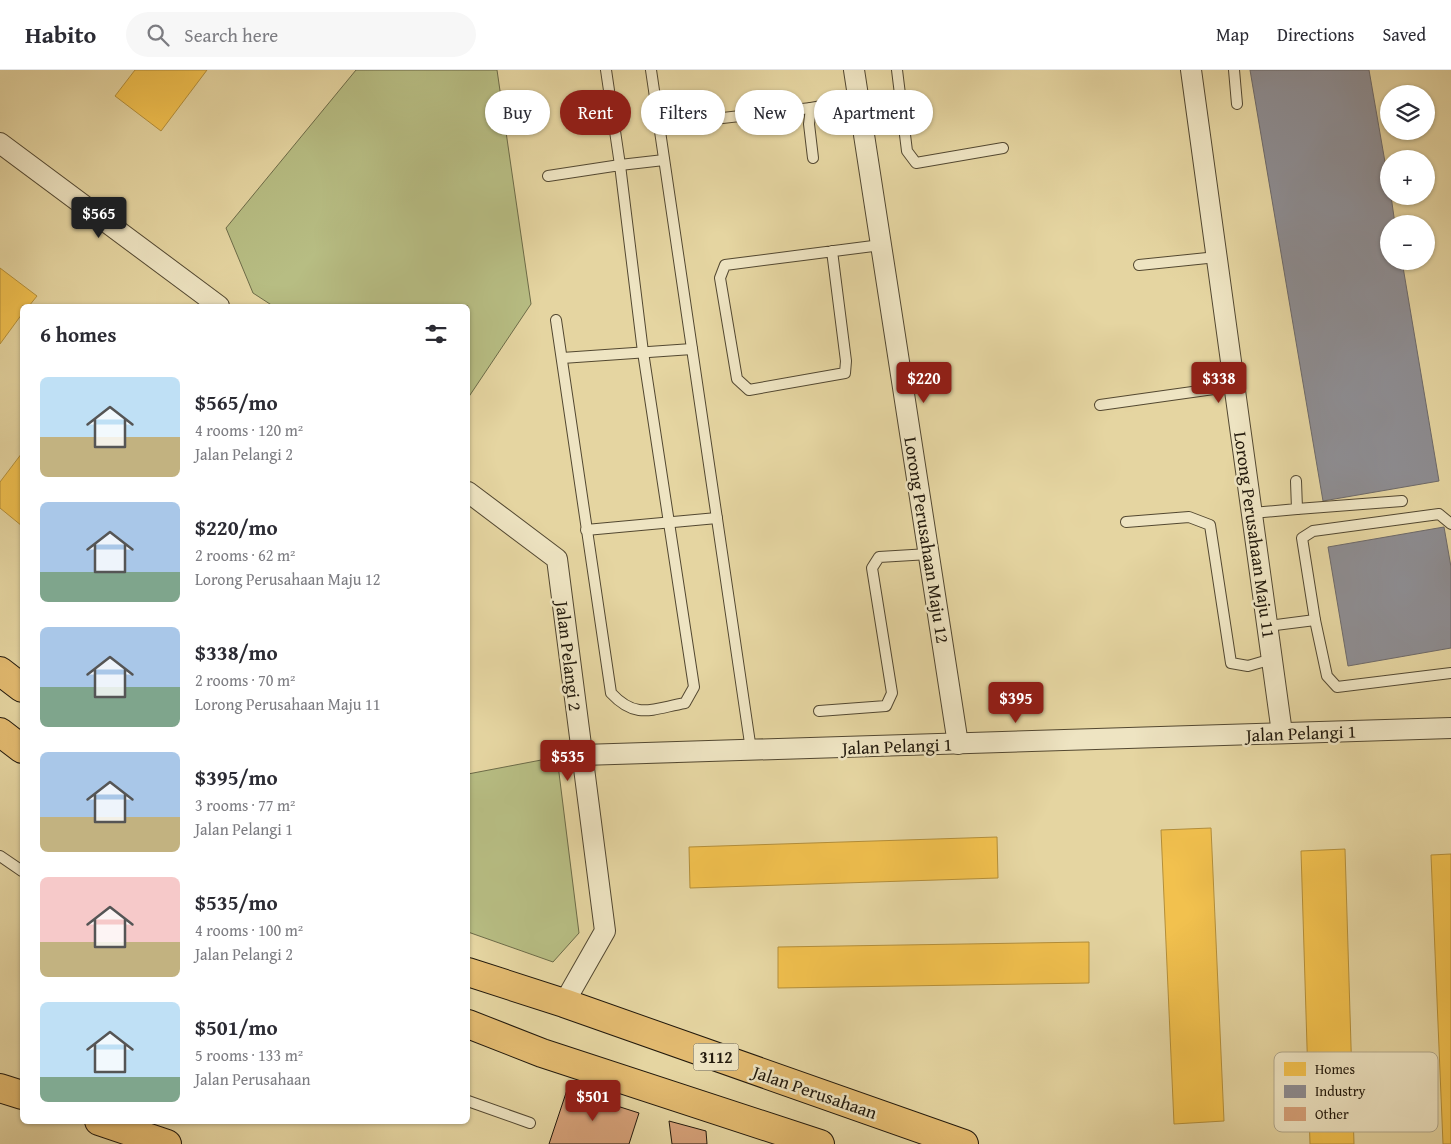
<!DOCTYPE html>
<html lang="en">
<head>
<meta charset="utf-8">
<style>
	:root { --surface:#fff; --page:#f7f7f7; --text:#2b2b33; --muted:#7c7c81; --line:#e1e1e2; --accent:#8f2418 }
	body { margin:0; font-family:"Gentium Book Plus",serif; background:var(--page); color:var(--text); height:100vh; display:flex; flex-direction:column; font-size:19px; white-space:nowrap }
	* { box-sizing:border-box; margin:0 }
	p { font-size:16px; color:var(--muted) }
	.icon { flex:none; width:28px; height:28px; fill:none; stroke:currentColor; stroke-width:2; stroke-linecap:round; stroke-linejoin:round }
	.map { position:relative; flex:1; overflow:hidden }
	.details { position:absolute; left:20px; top:234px; width:450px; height:820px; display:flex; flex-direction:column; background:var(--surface); border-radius:8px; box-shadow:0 1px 4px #0004 }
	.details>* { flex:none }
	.top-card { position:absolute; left:485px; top:20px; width:475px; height:45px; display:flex; gap:10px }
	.tools { position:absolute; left:1380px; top:15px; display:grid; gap:10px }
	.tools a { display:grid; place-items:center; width:55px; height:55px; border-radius:50%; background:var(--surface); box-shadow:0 1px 4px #0004; font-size:25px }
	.price { position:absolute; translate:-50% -42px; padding:0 11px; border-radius:5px; background:var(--accent); color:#fff; font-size:16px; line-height:32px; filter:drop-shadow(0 1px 2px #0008) }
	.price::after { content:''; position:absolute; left:50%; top:30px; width:15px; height:11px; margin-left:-8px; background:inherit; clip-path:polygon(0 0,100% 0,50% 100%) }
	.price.current { background:#222; color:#fff }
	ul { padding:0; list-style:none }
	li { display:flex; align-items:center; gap:15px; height:125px; padding:0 20px }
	li span { display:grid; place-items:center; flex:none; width:140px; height:100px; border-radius:8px; color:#555 }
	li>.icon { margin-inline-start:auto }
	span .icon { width:60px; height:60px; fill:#fffc; stroke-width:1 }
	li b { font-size:21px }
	h2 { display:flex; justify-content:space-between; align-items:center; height:60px; padding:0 20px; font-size:21px }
	.tag { padding:0 18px; border-radius:22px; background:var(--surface); box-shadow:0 1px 4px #0004; font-size:18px; line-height:45px }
	.tag.current { background:var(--accent); color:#fff }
	header { display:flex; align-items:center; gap:30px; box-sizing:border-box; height:70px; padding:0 25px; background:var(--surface); border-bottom:1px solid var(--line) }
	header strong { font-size:24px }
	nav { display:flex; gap:28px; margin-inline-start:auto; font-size:18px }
	.search { width:350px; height:45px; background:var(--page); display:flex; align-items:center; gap:12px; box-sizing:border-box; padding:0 18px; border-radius:28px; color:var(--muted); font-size:19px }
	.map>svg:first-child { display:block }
	.green { fill:#b7bd83; stroke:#6c6b48 }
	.homes { fill:#f2c14e; stroke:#b48f3a }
	.industry { fill:#8d8d92; stroke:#6d6a6a }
	.building { fill:#d5a078; stroke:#22190c }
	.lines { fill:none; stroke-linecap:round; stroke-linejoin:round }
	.service-casing { stroke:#534831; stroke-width:12 }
	.minor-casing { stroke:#534831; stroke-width:22 }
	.primary-casing { stroke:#22190c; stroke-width:30 }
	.motorway-casing { stroke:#22190c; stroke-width:30 }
	.service { stroke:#eee4c2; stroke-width:10 }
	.minor { stroke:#eee4c2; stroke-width:20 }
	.primary { stroke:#e2ba70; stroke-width:28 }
	.motorway { stroke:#e2ba70; stroke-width:28 }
	.labels { text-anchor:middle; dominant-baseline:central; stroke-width:5; stroke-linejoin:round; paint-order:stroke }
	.shield { fill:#eee4c2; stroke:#5f5643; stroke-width:1 }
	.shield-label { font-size:16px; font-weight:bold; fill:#22190c }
	.street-label { font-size:18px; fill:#22190c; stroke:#eee4c2 }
	.key { fill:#eee4c2; stroke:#b1a78b; stroke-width:1 }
	.key-label { font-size:14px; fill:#22190c }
</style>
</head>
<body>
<header>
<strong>Habito</strong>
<div class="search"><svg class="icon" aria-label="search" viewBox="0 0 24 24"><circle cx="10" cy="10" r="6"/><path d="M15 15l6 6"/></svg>Search here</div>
<nav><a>Map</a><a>Directions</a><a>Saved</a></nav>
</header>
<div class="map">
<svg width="1451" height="1074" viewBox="0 0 1451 1074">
	<rect width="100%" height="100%" fill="#e5d5a1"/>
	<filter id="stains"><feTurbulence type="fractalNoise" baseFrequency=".004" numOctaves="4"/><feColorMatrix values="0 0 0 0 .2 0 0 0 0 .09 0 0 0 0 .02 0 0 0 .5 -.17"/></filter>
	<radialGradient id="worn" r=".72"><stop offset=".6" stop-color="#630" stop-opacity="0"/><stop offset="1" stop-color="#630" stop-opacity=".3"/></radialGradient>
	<g class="green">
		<polygon points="356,0 497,0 531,234 468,328 468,236 273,236 253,223 226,158"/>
		<polygon points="557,687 579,863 553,892 468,862 468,704"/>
	</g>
	<g class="homes">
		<polygon points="135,0 207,0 161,61 115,26"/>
		<polygon points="0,198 37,226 29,236 22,236 22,244 0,274"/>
		<polygon points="22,383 22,456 0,438 0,412"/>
		<polygon points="1211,758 1224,1051 1174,1054 1161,760"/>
		<polygon points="997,767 998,808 690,818 689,777"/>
		<polygon points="1345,779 1354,1074 1310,1074 1301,781"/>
		<polygon points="1451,784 1451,1074 1443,1074 1431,785"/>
		<polygon points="1089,872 1089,913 778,918 778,877"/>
	</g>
	<g class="industry">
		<polygon points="1250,0 1369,0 1389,115 1389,126 1391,126 1395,154 1389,154 1389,191 1402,191 1439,411 1323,431"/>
		<polygon points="1444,457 1451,497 1451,578 1348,596 1328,477"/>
	</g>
	<g class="building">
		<polygon points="567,1020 639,1043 629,1074 549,1074"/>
		<polygon points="669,1051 706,1061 707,1074 672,1074"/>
	</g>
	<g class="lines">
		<g class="service-casing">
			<g id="service">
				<polyline points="606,0 620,95 664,90"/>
				<polyline points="651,0 751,680"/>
				<polyline points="897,0 907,81 916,93 1003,78"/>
				<polyline points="1234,0 1237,34"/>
				<polyline points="714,49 811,38"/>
				<polyline points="813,88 809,54 811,38 859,29"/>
				<path d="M 548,106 L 620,95 L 643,282 L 694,617 L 685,633 C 652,639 636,650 611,623 L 556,250"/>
				<path d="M 832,181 L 846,291 L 845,303 L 749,320 L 737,309 L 720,208 L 725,195 C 777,188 829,182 881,175"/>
				<polyline points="1139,195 1217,187"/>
				<polyline points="562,288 692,279"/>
				<polyline points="1100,335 1235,316"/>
				<polyline points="1297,439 1402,431"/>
				<polyline points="1252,443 1297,439 1296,411"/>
				<polyline points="1126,452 1189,447 1210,455 1231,593 1248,596 1272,589"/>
				<polyline points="1451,454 1439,444 1313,461 1302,468 1315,550 1327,606 1337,617 1451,603"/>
				<polyline points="586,460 717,448"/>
				<polyline points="1268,556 1315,550"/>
				<polyline points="819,641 886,636 892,623 872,498 879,487 929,484"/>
				<polyline points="0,786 22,801"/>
				<polyline points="468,1031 530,1053"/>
			</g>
		</g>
		<g class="minor-casing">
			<g id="minor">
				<polyline points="854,0 958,674"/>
				<polyline points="1191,0 1282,663"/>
				<polyline points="0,73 219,236"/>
				<polyline points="468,422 557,489 605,861 564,933"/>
				<polyline points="582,685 1451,658"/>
			</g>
		</g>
		<g class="primary-casing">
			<g id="primary">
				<polyline points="0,601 22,618"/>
				<polyline points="0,662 22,679"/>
				<polyline points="468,902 564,933 964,1074"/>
				<polyline points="468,954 542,983 820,1074"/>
			</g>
		</g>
		<g class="motorway-casing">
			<g id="motorway">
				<polyline points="0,1018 22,1025"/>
				<polyline points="99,1051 167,1074"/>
			</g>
		</g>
		<use href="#service" class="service"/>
		<use href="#minor" class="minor"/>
		<use href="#primary" class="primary"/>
		<use href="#motorway" class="motorway"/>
	</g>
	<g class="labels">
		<rect class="shield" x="693.5" y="973.5" width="45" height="27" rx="4"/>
		<g class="shield-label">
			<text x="716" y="987">3112</text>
		</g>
		<g class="street-label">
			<text transform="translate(1255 465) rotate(82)">Lorong Perusahaan Maju 11</text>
			<text transform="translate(927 470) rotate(81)">Lorong Perusahaan Maju 12</text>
			<text transform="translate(569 586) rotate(83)">Jalan Pelangi 2</text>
			<text transform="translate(1301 663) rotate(-2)">Jalan Pelangi 1</text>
			<text transform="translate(897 676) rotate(-2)">Jalan Pelangi 1</text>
			<text transform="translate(815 1022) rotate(19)">Jalan Perusahaan</text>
		</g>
	</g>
	<rect x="1274" y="982" width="164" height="80" rx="8" class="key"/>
	<rect x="1284" y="992" width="22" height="14" fill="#f2c14e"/>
	<rect x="1284" y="1015" width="22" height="13" fill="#8d8d92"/>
	<rect x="1284" y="1037" width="22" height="14" fill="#d5a078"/>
	<g class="key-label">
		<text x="1315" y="1004">Homes</text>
		<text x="1315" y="1026">Industry</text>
		<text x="1315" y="1049">Other</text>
	</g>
	<rect width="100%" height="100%" filter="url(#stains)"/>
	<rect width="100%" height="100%" fill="url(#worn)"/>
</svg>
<div class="tools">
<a><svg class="icon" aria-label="layers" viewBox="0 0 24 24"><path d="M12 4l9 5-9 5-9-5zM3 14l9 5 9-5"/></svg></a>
<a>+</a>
<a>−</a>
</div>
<b class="price current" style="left:99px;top:169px">$565</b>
<b class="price" style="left:924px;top:334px">$220</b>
<b class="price" style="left:1219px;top:334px">$338</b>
<b class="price" style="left:1016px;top:654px">$395</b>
<b class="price" style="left:568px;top:712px">$535</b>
<b class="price" style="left:593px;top:1052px">$501</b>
<div class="top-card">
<a class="tag">Buy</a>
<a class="tag current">Rent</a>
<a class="tag">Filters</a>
<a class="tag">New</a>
<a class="tag">Apartment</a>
</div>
<section class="details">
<h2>6 homes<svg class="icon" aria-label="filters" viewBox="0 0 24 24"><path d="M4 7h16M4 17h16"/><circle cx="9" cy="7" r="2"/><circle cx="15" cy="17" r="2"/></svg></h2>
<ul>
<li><span style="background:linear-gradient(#bfe0f5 60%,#c2b280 0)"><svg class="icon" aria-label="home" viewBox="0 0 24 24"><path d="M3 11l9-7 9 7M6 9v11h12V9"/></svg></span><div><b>$565/mo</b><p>4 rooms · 120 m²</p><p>Jalan Pelangi 2</p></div></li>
<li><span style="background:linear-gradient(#a9c7e8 70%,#7fa58c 0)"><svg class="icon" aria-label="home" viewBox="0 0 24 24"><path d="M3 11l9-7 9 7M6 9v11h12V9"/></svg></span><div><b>$220/mo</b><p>2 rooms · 62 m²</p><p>Lorong Perusahaan Maju 12</p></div></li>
<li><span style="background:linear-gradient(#a9c7e8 60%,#7fa58c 0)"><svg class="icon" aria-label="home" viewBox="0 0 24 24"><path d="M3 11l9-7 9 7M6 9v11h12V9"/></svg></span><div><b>$338/mo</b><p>2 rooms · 70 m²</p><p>Lorong Perusahaan Maju 11</p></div></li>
<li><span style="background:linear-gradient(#a9c7e8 65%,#c2b280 0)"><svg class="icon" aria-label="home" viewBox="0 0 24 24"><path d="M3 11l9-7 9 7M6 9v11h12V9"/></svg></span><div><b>$395/mo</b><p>3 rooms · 77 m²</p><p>Jalan Pelangi 1</p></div></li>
<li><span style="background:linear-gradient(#f6c9c9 65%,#c2b280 0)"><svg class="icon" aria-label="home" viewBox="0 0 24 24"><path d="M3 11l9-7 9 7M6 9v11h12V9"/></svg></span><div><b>$535/mo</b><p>4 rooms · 100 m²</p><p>Jalan Pelangi 2</p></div></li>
<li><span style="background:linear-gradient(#bfe0f5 75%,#7fa58c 0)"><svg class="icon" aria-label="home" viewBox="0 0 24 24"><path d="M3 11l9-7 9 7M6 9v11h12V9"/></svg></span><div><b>$501/mo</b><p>5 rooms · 133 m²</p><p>Jalan Perusahaan</p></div></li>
</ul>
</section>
</div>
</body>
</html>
